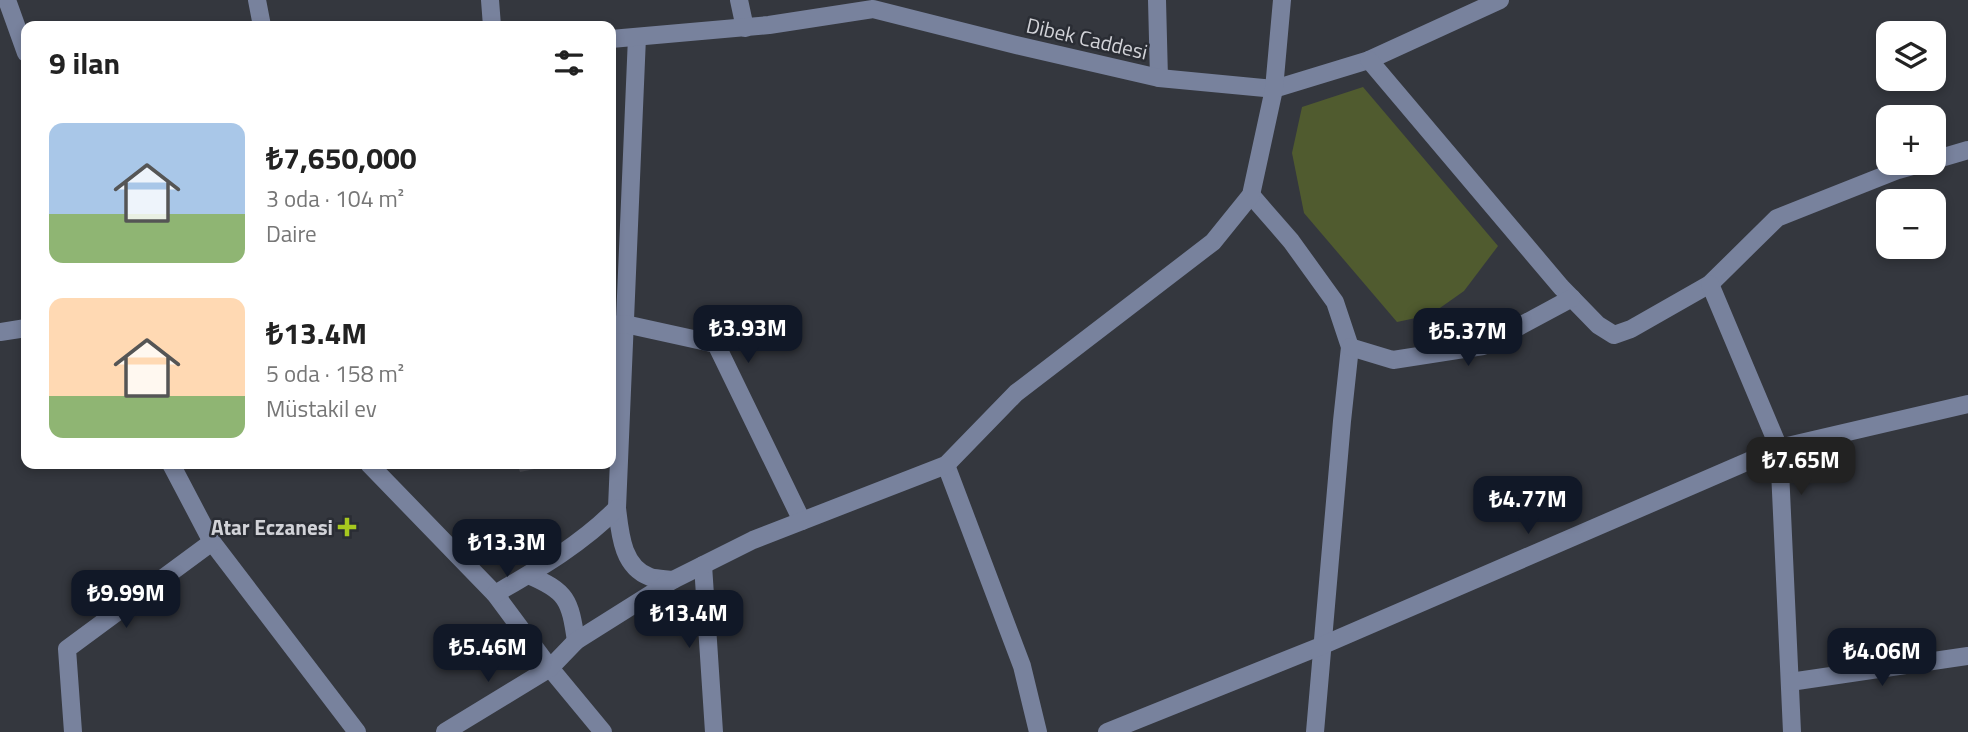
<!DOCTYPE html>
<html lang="tr">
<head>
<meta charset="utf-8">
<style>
	:root { --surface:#fff; --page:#f2f2f2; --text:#222; --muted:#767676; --accent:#111827 }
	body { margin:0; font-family:"Titillium Web",sans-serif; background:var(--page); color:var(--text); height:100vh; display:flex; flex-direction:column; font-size:26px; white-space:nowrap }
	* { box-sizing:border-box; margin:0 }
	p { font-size:23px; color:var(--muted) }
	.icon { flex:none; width:38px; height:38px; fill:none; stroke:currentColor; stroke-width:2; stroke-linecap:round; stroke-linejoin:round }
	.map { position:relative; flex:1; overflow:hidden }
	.side { position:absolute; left:21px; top:21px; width:595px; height:448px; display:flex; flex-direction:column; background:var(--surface); border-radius:14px; box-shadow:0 4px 10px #0003 }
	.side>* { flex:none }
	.fabs { position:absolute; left:1876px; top:21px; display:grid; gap:14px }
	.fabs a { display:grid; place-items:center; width:70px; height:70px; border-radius:14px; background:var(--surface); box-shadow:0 4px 10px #0003; font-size:35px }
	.price { position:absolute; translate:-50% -60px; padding:0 16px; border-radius:14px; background:var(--accent); color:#fff; font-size:23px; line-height:46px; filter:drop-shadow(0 2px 4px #0008) }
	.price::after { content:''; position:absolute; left:50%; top:42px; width:21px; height:16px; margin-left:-10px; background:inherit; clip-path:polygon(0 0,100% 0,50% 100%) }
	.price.active { background:#222; color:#fff }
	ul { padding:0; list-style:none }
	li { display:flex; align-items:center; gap:21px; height:175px; padding:0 28px }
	li span { display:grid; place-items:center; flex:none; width:196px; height:140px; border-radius:14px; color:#555 }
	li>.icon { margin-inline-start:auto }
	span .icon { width:84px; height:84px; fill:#fffc; stroke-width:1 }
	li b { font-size:30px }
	h2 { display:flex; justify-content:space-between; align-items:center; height:84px; padding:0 28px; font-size:30px }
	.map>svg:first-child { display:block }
	.green { fill:#505b2f }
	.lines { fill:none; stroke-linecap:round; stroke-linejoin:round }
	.minor { stroke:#78829d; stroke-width:18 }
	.wall { fill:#484a51 }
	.poi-dot { fill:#a7c81f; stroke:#2a2d34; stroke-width:2.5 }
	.labels { text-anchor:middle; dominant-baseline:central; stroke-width:5; stroke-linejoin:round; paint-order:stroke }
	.street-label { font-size:21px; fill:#d2d3d8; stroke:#2a2d34 }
	.poi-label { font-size:21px; font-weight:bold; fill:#d2d3d8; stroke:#2a2d34; text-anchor:end }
</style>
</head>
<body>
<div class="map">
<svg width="1968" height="732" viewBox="0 0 1968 732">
	<rect width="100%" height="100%" fill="#34373e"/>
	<polygon class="green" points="1363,87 1498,246 1464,291 1430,315 1397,322 1304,213 1292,153 1302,107"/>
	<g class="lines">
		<g class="minor">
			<polyline points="7,0 26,53"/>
			<polyline points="257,0 262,26"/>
			<polyline points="490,0 492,26"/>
			<polyline points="739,0 745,28"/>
			<polyline points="1157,0 1159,78"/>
			<path d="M 637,37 L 617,508 C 620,533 622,567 650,577 C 656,579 666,579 673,580"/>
			<polyline points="611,39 769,25 873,9 1016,45 1159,78 1274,89 1369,60 1500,0"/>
			<polyline points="1369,60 1561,287 1598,325 1614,335 1631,329 1710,284 1777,218 1898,170 1923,163"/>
			<polyline points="1934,160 1968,150"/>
			<polyline points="1251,195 1291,241 1335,302 1350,347 1342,421 1315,732"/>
			<polyline points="1710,284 1779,448 1792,732"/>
			<polyline points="611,325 625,324 716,344 802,521"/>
			<polyline points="0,332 26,328"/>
			<polyline points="1350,347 1393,360 1483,346 1572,298"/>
			<polyline points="171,464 212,542 357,732"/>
			<polyline points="369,464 495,594 550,668 603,732"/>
			<polyline points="946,465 1022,666 1038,732"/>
			<polyline points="703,565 714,732"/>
			<path d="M 528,575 C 567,591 570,600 576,641"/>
			<path d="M 495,594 C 538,569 582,544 617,508"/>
			<polyline points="1790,682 1968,656"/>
			<polyline points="73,732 67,649 212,542"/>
			<polyline points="445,732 550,668 576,641 673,580 753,540 946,465 1016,393 1213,242 1251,195 1274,89 1282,0"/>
			<polyline points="1107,732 1321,646 1779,448 1968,404"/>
		</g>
	</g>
	<polygon class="wall" points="517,464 558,464 520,472"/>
	<path class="poi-dot" d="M343.5 516.5h7v7h7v7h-7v7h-7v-7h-7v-7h7z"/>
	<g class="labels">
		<g class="street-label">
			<text transform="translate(1087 38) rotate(13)">Dibek Caddesi</text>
		</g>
		<g class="poi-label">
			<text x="333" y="527">Atar Eczanesi</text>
		</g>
	</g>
</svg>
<div class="fabs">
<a><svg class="icon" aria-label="layers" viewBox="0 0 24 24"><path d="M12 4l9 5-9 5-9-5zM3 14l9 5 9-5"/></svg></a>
<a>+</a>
<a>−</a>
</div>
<b class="price" style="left:748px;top:365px">₺3.93M</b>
<b class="price" style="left:1468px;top:368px">₺5.37M</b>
<b class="price active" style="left:1801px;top:497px">₺7.65M</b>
<b class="price" style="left:1528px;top:536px">₺4.77M</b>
<b class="price" style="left:507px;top:579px">₺13.3M</b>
<b class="price" style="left:126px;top:630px">₺9.99M</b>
<b class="price" style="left:689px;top:650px">₺13.4M</b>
<b class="price" style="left:488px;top:684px">₺5.46M</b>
<b class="price" style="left:1882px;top:688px">₺4.06M</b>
<section class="side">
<h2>9 ilan<svg class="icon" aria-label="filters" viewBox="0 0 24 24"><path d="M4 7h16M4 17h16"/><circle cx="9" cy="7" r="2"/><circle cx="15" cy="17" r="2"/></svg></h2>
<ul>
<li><span style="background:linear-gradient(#a9c7e8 65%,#8fb573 0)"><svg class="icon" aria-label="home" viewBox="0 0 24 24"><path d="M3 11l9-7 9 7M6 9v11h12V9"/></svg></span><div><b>₺7,650,000</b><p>3 oda · 104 m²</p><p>Daire</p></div></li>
<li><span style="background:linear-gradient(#ffd9b3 70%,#8fb573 0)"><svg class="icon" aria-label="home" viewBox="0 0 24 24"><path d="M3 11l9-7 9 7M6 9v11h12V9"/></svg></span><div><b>₺13.4M</b><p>5 oda · 158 m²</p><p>Müstakil ev</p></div></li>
</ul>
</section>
</div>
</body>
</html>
